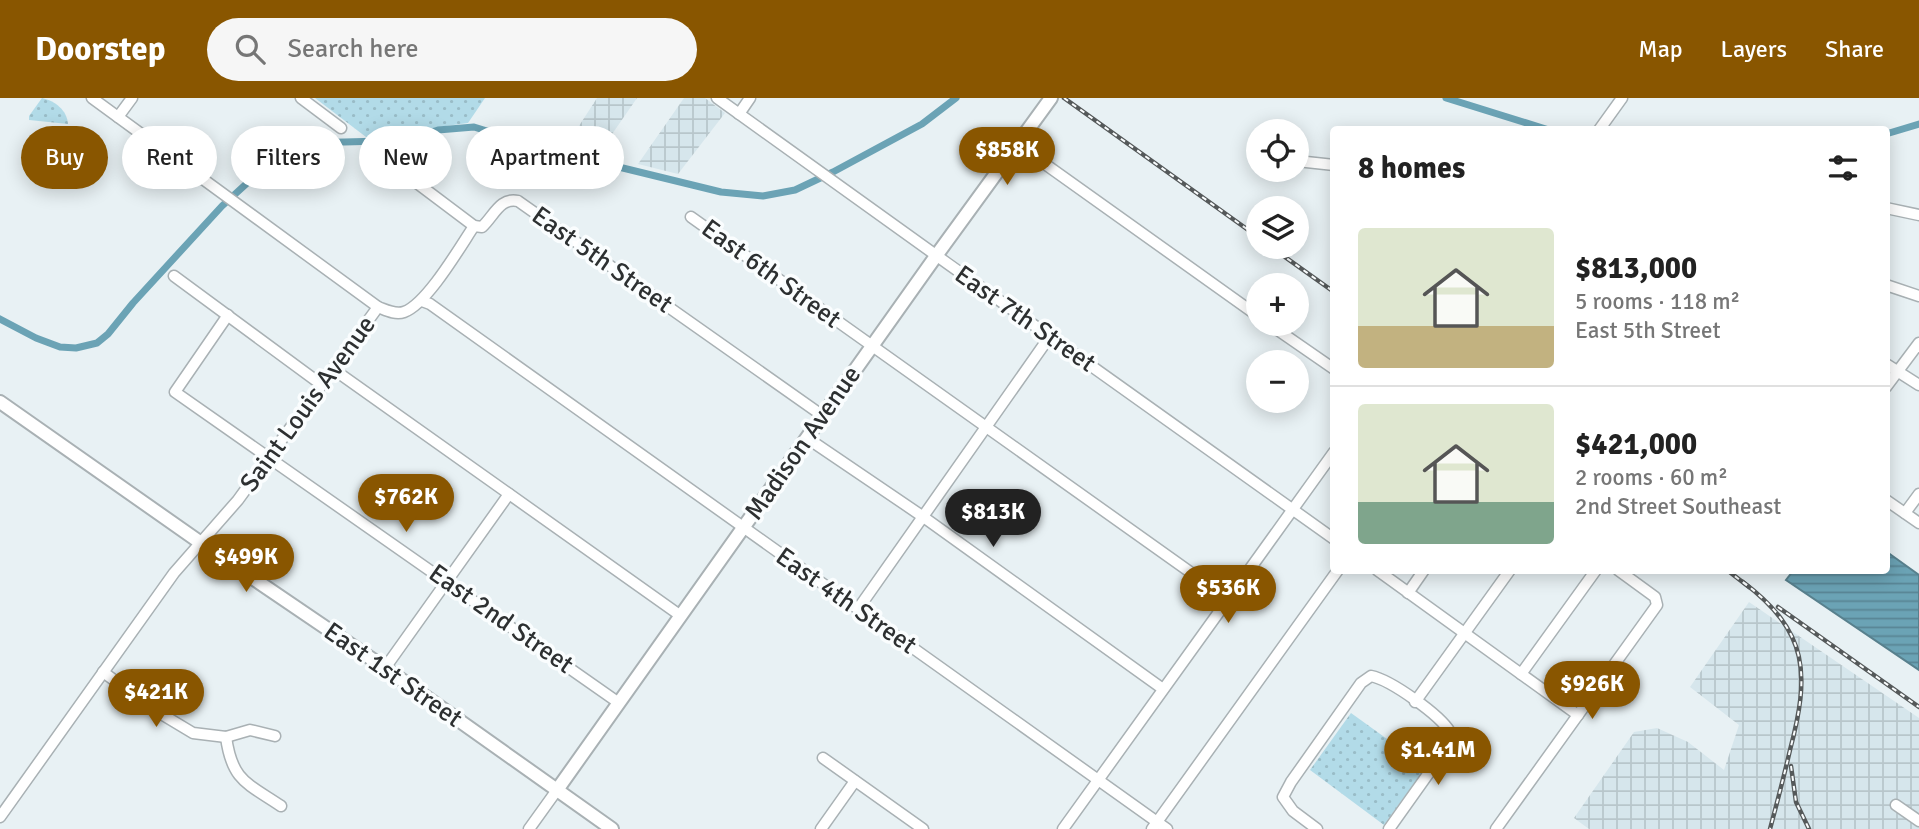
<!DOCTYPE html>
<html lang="en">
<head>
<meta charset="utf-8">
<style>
	:root { --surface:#fff; --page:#f6f6f6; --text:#222; --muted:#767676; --line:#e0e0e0; --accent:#895600 }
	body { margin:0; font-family:Signika,sans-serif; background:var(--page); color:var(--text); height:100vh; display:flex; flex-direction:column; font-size:26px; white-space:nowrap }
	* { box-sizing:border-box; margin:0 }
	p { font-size:23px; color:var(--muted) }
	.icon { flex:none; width:38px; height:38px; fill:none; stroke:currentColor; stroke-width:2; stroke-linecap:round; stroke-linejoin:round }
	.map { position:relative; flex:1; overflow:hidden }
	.drawer { position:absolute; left:1330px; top:28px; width:560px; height:448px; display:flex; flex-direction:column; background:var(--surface); border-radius:7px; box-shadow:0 4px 18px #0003 }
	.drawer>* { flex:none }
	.hud { position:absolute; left:21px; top:28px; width:665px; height:63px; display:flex; gap:14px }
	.fabs { position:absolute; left:1246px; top:21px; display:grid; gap:14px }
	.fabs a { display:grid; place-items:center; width:63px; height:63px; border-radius:50%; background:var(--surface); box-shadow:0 4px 18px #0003; font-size:35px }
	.price { position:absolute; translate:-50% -60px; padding:0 16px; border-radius:24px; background:var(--accent); color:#fff; font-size:23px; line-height:46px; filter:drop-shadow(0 2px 4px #0008) }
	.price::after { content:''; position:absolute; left:50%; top:42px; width:21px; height:16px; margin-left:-10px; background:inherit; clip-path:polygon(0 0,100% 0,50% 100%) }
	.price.selected { background:#222; color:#fff }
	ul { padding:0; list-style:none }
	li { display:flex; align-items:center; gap:21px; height:175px; padding:0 28px }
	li+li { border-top:2px solid var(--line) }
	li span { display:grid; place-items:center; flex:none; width:196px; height:140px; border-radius:7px; color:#555 }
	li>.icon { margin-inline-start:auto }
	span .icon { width:84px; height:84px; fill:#fffc; stroke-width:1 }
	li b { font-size:30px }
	h2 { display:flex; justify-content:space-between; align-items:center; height:84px; padding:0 28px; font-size:30px }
	.tag { padding:0 24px; border-radius:32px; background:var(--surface); box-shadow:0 4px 18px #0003; font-size:24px; line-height:63px }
	.tag.selected { background:var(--accent); color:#fff }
	header { display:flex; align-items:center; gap:42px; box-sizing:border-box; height:98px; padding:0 35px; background:var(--accent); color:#fff }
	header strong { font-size:33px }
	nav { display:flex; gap:38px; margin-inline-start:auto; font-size:24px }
	.search { width:490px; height:63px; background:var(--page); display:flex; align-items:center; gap:18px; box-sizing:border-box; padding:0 24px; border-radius:38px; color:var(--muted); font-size:26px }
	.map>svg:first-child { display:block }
	.industrial { fill:url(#industrial-grid) }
	.grass { fill:url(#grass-dots) }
	.water { fill:url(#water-rules); stroke:#58808d; stroke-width:2 }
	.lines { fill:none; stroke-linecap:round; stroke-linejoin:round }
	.canal { stroke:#6ba3b5; stroke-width:7 }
	.minor-casing { stroke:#a9b1b4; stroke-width:13 }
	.major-casing { stroke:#a9b1b4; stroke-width:16 }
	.minor { stroke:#fff; stroke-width:10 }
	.major { stroke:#fff; stroke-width:12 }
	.rail-casing { stroke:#55595a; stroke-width:4.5 }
	.rail { stroke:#fafdfe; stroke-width:2; stroke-dasharray:5; stroke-linecap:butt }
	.labels { text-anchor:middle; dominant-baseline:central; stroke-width:7; stroke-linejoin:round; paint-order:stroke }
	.street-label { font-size:26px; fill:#2d3031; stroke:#fafdfe }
</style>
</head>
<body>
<header>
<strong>Doorstep</strong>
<div class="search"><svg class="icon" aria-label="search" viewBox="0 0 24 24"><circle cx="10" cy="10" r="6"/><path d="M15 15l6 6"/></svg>Search here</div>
<nav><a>Map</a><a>Layers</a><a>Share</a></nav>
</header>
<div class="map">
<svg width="1919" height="731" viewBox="0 0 1919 731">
	<defs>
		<pattern id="industrial-grid" width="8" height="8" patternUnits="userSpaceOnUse" patternTransform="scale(1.75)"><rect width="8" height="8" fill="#d6e6ec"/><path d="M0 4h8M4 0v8" fill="none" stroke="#b8c6cb"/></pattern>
		<pattern id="grass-dots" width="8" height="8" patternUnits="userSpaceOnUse" patternTransform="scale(1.75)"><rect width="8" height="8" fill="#b2dbe8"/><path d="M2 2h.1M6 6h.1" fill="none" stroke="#99bcc7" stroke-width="1.8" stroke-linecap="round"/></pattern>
		<pattern id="water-rules" width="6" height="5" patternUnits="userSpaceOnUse" patternTransform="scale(1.75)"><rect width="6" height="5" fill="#6ba3b5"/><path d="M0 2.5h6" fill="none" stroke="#588594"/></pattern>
	</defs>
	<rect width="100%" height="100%" fill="#e8f1f4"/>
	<g class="industrial">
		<polygon points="597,0 637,0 599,55 568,45"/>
		<polygon points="684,0 705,0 725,15 678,76 638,66"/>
		<polygon points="1749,504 1919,620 1919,731 1589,731 1574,720 1634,634 1657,630 1688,644 1724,672 1739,627 1690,589"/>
	</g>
	<g class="grass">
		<path d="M 42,0 C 55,3 67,12 68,26 L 29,22 L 29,18 Z"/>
		<path d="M 315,0 L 485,0 L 468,25 C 433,29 400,37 366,39 Z"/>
		<polygon points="1351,615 1426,669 1384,727 1310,672"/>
	</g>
	<polygon class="water" points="1887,454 1919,477 1919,572 1786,482 1793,473 1886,472"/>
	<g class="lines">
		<g class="canal">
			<polyline points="1446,0 1549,32"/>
			<polyline points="1886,36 1919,26"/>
			<polyline points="0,221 36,240 60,249 76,250 97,245 108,236 133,205 222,108 280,55 305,45 383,43 418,38 438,32 474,29 541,50 721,94 763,98 795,92 833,74 922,26 956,0"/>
		</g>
		<g class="minor-casing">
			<g id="minor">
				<path d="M 92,0 L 378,209 C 386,212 395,217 404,214 C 427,206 460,149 474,128"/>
				<polyline points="301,0 341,30"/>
				<path d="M 717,0 C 922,148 1128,294 1334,441"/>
				<polyline points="739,16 750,0"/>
				<polyline points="118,19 132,0"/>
				<polyline points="1599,32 1622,0"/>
				<polyline points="1017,46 1258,218"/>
				<path d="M 385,61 L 474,128 L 482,129 C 494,118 500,99 518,103 L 823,318"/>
				<polyline points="1297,63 1334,67"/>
				<polyline points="1886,110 1919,117"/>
				<polyline points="691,119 1228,501"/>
				<polyline points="174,178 322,287"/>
				<polyline points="1886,187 1919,198"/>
				<polyline points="422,203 430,206 1167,731"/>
				<polyline points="228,217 175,294 619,605"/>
				<polyline points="1269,226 1334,271"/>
				<polyline points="1886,266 1919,287"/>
				<polyline points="333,271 681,518"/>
				<polyline points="1886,289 1919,245"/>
				<polyline points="807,340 922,418 1163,591"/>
				<polyline points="1886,402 1919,425"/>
				<polyline points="1905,415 1919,396"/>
				<polyline points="1377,472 1578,617"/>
				<polyline points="1408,495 1424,472"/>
				<polyline points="858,511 1050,238"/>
				<polyline points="385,570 509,396"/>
				<polyline points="103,574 158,614 193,635 226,639 250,632 275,638"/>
				<polyline points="1521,576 1596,472"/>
				<polyline points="1415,604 1510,472"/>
				<path d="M 226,639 C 232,683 247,685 281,708"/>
				<polyline points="823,660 923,731"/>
				<polyline points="1896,707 1919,723"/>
				<polyline points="0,719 174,475 238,402 378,209"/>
				<polyline points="529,731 557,692"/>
				<polyline points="821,731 855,683"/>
				<polyline points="1063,731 1334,354"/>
				<polyline points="1152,731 1338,472"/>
				<path d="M 1317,731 L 1293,713 L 1283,699 L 1291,684 L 1361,585 L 1371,578 C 1391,582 1440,617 1450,634 L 1448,648 L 1389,731"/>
				<polyline points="1496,731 1657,507 1655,499 1618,472"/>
			</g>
		</g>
		<g class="major-casing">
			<g id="major">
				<polyline points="0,304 201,445 385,570 612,731"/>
				<polyline points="557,692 936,158 1051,0"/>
			</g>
		</g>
		<use href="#minor" class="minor"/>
		<use href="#major" class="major"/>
		<g class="rail-casing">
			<g id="rail">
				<polyline points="1064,0 1258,139"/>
				<polyline points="1271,149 1334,194"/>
				<polyline points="1727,472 1749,489"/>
				<path d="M 1743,484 C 1809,534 1810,576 1790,652 C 1784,678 1777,705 1770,731"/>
				<polyline points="1778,509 1919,609"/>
				<polyline points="1791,668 1796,704 1809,731"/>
			</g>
		</g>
		<use href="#rail" class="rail"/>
	</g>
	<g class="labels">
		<g class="street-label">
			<text transform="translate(602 162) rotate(35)">East 5th Street</text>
			<text transform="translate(771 176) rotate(36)">East 6th Street</text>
			<text transform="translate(1025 221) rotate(35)">East 7th Street</text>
			<text transform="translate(308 306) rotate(-54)">Saint Louis Avenue</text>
			<text transform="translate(803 345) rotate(-55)">Madison Avenue</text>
			<text transform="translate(846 503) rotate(35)">East 4th Street</text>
			<text transform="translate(501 521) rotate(35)">East 2nd Street</text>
			<text transform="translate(393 577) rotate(35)">East 1st Street</text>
		</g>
	</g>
</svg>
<div class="fabs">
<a><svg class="icon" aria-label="locate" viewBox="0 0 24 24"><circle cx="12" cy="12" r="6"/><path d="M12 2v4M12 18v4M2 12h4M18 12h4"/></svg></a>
<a><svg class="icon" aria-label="layers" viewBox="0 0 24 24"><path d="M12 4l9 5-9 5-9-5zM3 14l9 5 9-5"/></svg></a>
<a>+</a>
<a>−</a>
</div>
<b class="price" style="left:1007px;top:89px">$858K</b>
<b class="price" style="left:406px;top:436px">$762K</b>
<b class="price selected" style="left:993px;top:451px">$813K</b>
<b class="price" style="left:246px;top:496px">$499K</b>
<b class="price" style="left:1228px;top:527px">$536K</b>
<b class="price" style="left:1592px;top:623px">$926K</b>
<b class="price" style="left:156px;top:631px">$421K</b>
<b class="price" style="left:1438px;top:689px">$1.41M</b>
<div class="hud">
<a class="tag selected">Buy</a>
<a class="tag">Rent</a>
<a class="tag">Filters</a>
<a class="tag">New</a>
<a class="tag">Apartment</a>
</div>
<section class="drawer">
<h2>8 homes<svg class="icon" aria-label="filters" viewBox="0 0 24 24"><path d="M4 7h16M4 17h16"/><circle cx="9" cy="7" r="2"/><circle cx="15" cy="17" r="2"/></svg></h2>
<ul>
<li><span style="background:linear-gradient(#dfe7d0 70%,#c2b280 0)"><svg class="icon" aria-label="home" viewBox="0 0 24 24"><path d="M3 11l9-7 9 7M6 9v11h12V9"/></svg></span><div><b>$813,000</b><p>5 rooms · 118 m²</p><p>East 5th Street</p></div></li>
<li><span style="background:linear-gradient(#dfe7d0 70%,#7fa58c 0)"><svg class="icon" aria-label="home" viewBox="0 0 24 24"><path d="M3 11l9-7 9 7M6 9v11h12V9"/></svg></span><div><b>$421,000</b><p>2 rooms · 60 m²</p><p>2nd Street Southeast</p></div></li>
</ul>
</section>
</div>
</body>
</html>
